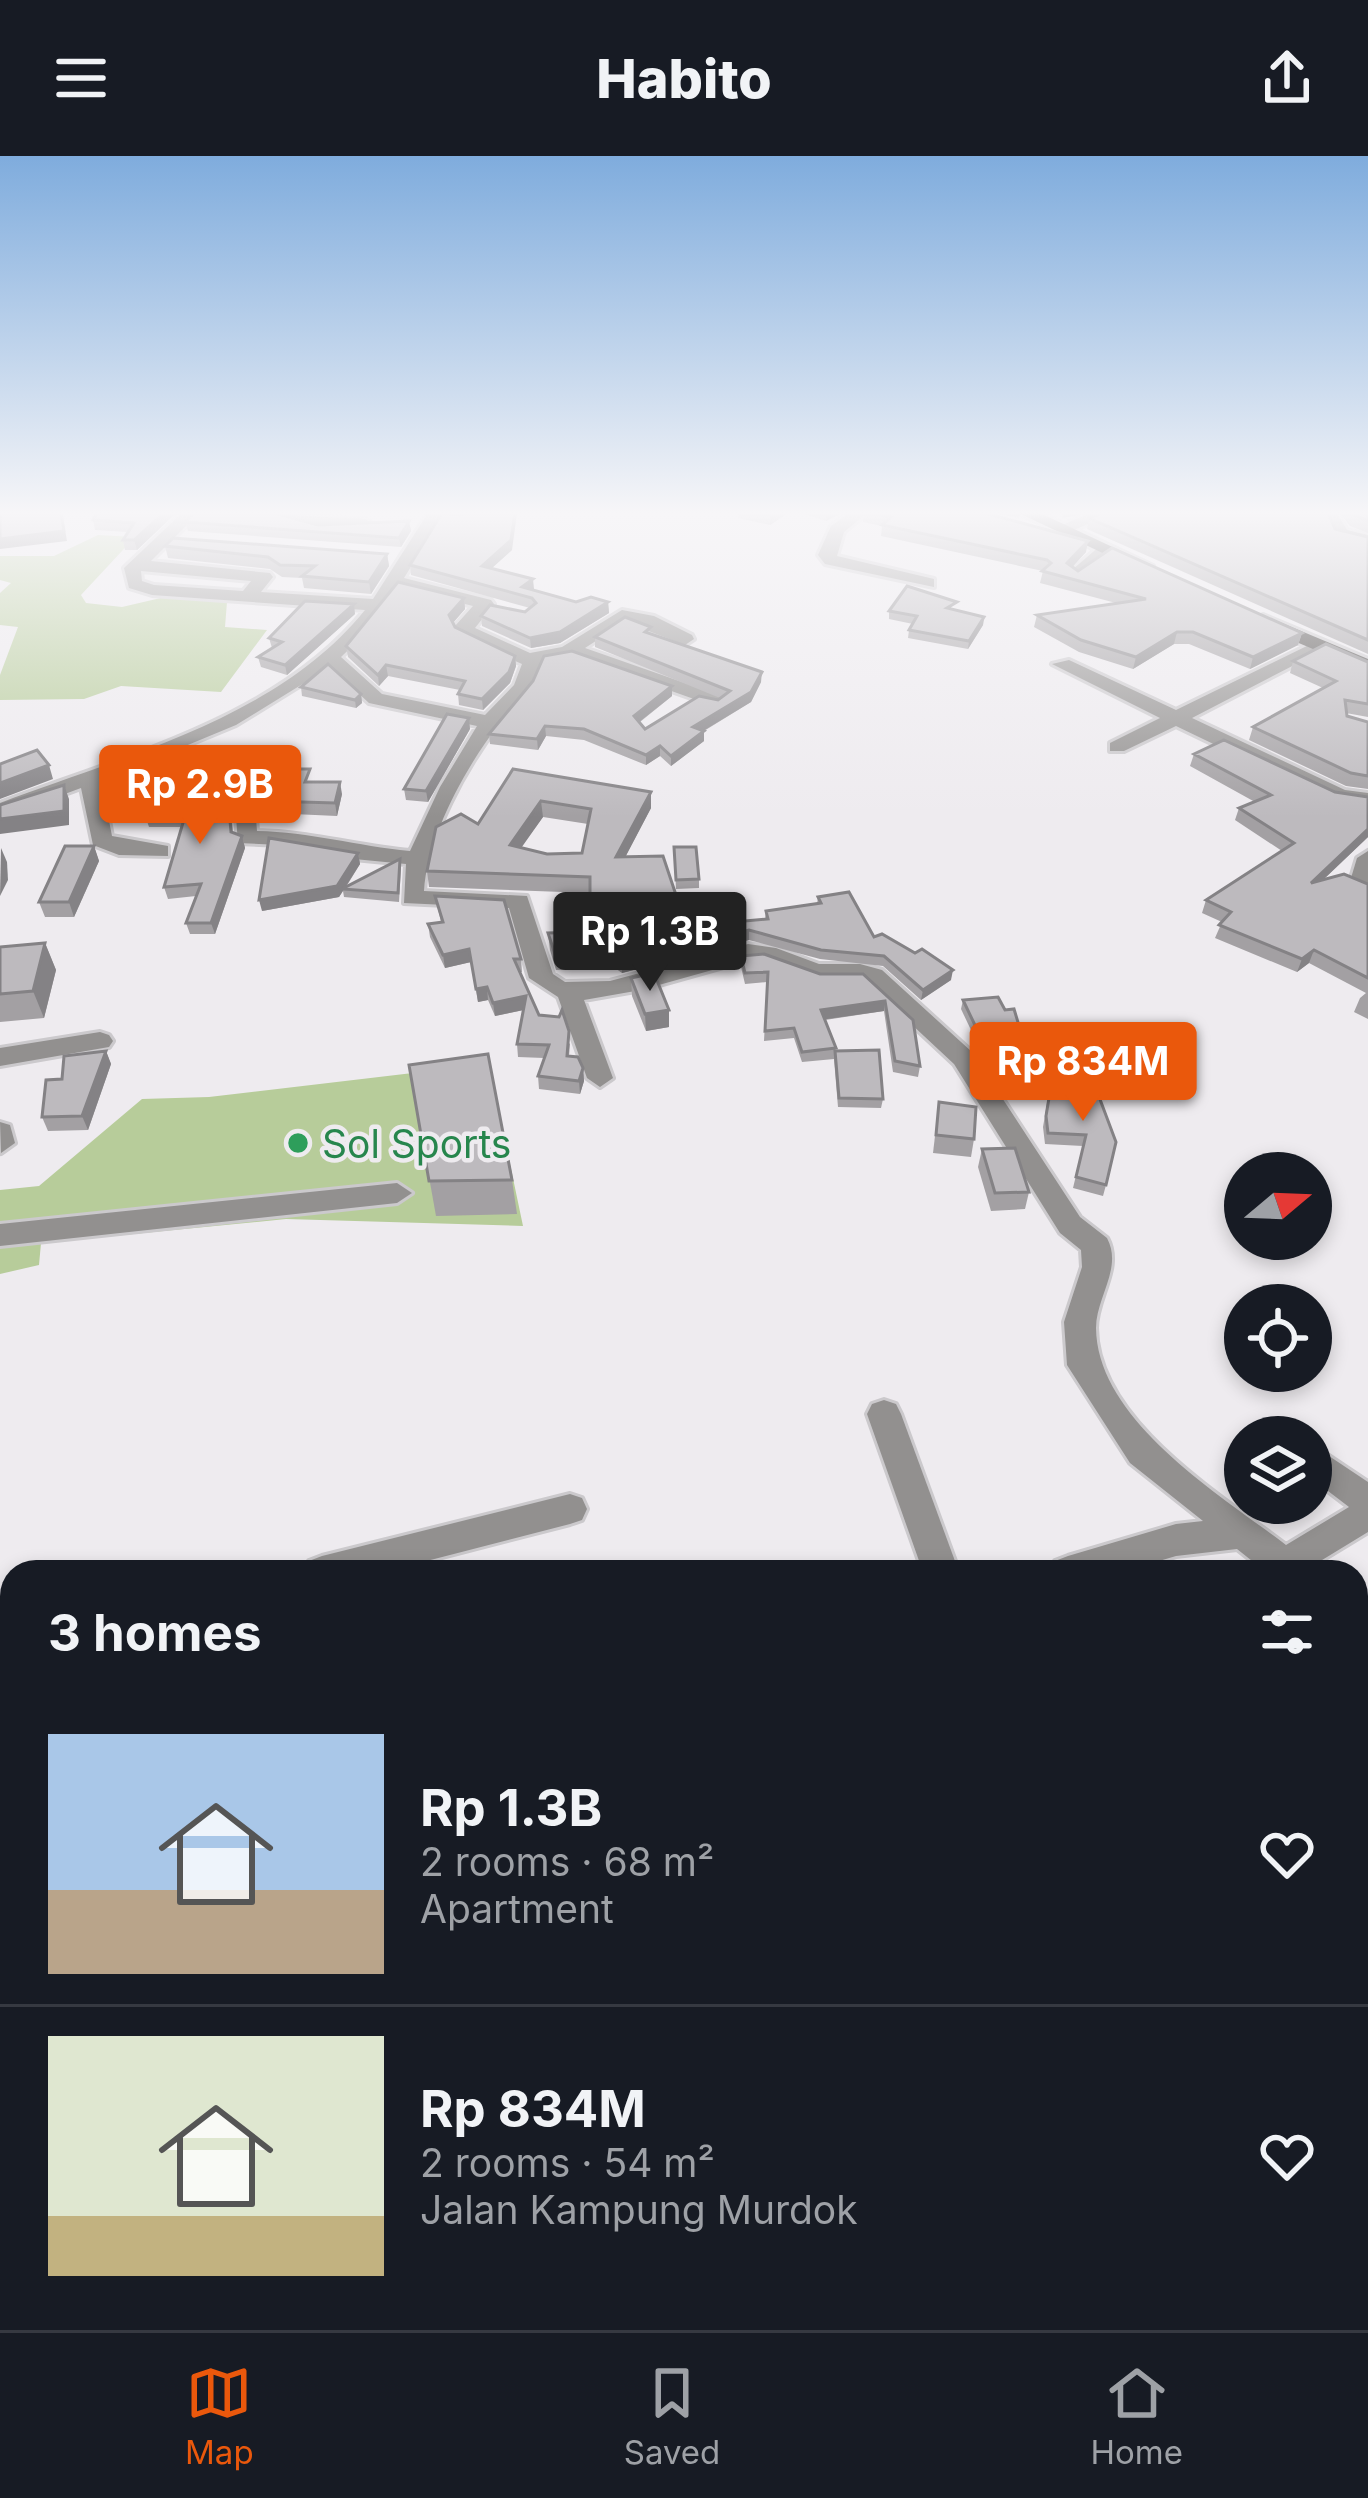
<!DOCTYPE html>
<html lang="en">
<head>
<meta charset="utf-8">
<style>
	:root { --surface:#171b24; --page:#242831; --text:#f1f3f6; --muted:#9ea1a6; --line:#363941; --accent:#ea580c }
	body { margin:0; font-family:Inter,sans-serif; background:var(--page); color:var(--text); height:100vh; display:flex; flex-direction:column; font-size:45px; white-space:nowrap }
	* { box-sizing:border-box; margin:0 }
	p { font-size:39px; color:var(--muted) }
	.icon { flex:none; width:66px; height:66px; fill:none; stroke:currentColor; stroke-width:2; stroke-linecap:round; stroke-linejoin:round }
	.map { position:relative; flex:1; overflow:hidden }
	.drawer { position:absolute; left:0px; top:1404px; width:1368px; height:771px; display:flex; flex-direction:column; background:var(--surface); border-radius:36px 36px 0 0; box-shadow:0 6px 18px #0003 }
	.drawer>* { flex:none }
	.needle { width:78px; rotate:71deg }
	.controls { position:absolute; left:1224px; top:996px; display:grid; gap:24px }
	.controls a { display:grid; place-items:center; width:108px; height:108px; border-radius:50%; background:var(--surface); box-shadow:0 6px 18px #0003; font-size:60px }
	.price { position:absolute; translate:-50% -102px; padding:0 27px; border-radius:12px; background:var(--accent); color:#fff; font-size:39px; line-height:78px; filter:drop-shadow(0 3px 6px #0008) }
	.price::after { content:''; position:absolute; left:50%; top:72px; width:36px; height:27px; margin-left:-18px; background:inherit; clip-path:polygon(0 0,100% 0,50% 100%) }
	.price.active { background:#222; color:#fff }
	ul { padding:0; list-style:none }
	li { display:flex; align-items:center; gap:36px; height:300px; padding:0 48px }
	li+li { border-top:3px solid var(--line) }
	li span { display:grid; place-items:center; flex:none; width:336px; height:240px; border-radius:0px; color:#555 }
	li>.icon { margin-inline-start:auto }
	span .icon { width:144px; height:144px; fill:#fffc; stroke-width:1 }
	li b { font-size:51px }
	h2 { display:flex; justify-content:space-between; align-items:center; height:144px; padding:0 48px; font-size:51px }
	header { display:flex; justify-content:space-between; align-items:center; height:156px; padding:0 48px; background:var(--surface); font-size:54px; font-weight:800 }
	.tabs { display:flex; justify-content:space-around; align-items:center; height:168px; border-top:3px solid var(--line); background:var(--surface); font-size:33px; color:var(--muted) }
	.tabs a { display:grid; justify-items:center; gap:6px }
	.tabs .active { color:var(--accent) }
	.map>svg:first-child { display:block }
	.green { fill:#b7cc9a }
	.lines { fill:none; stroke-linecap:round; stroke-linejoin:round }
	.minor-casing { stroke:#cbc9cc; stroke-width:6 }
	.major-casing { stroke:#cbc9cc; stroke-width:6 }
	.minor { fill:#92908f; fill-rule:evenodd }
	.major { fill:#4a4745; fill-rule:evenodd }
	.wall { fill:#a3a0a3; fill-rule:evenodd }
	.shaded-wall { fill:#848285 }
	.building { fill:#bdbabe; stroke:#848285; stroke-width:3; fill-rule:evenodd }
	.leisure-dot { fill:#2e9e5b; stroke:#eeebef; stroke-width:4.5 }
	.labels { text-anchor:middle; dominant-baseline:central; stroke-width:9; stroke-linejoin:round; paint-order:stroke }
	.leisure-label { font-size:39px; fill:#27864d; stroke:#eeebef; text-anchor:start }
</style>
</head>
<body>
<header><svg class="icon" aria-label="menu" viewBox="0 0 24 24"><path d="M4 6h16M4 12h16M4 18h16"/></svg>Habito<svg class="icon" aria-label="share" viewBox="0 0 24 24"><path d="M12 15V3M7 8l5-5 5 5M5 13v7h14v-7"/></svg></header>
<div class="map">
<svg width="1368" height="2174" viewBox="0 0 1368 2174">
	<rect width="100%" height="100%" fill="#eeebef"/>
	<g class="green">
		<polygon points="98,379 135,381 81,439 86,447 122,451 165,441 227,446 225,471 267,474 221,536 121,530 84,543 0,544 0,519 18,471 0,469 0,437 11,427 0,424 0,400 54,400"/>
		<polygon points="489,908 523,1070 286,1063 41,1087 39,1109 0,1118 0,1034 39,1030 142,943 209,941"/>
	</g>
	<g class="lines">
		<g class="minor-casing">
			<g id="minor">
				<path d="M 182,357 L 199,357 L 151,405 L 270,417 L 273,421 L 261,436 L 373,443 L 428,357 L 444,357 L 404,422 L 491,444 L 494,448 L 475,472 L 530,497 L 562,491 L 622,454 L 654,460 L 692,479 L 694,483 L 685,489 L 625,466 L 585,492 L 722,540 L 722,548 L 708,548 L 573,500 L 541,506 C 537,534 516,547 500,567 C 466,610 427,681 424,735 L 527,740 L 553,818 L 565,826 L 610,825 L 748,788 L 776,792 L 819,808 L 860,808 L 882,814 L 972,896 L 1080,1061 L 1107,1082 C 1123,1112 1096,1141 1096,1172 C 1097,1264 1219,1338 1286,1389 L 1349,1351 L 1311,1322 L 1311,1288 L 1368,1326 L 1368,1376 L 1309,1412 L 1311,1416 L 1266,1416 L 1237,1393 L 1176,1400 L 1122,1416 L 1050,1416 L 1055,1405 L 1068,1400 L 1176,1368 L 1203,1365 L 1130,1307 L 1067,1209 L 1064,1166 L 1082,1111 L 1081,1094 L 1060,1077 L 954,908 L 864,824 L 819,824 L 764,804 L 748,804 L 641,834 L 584,844 L 613,922 L 600,931 L 587,922 L 558,841 L 529,822 L 509,752 L 404,747 L 406,708 L 323,700 L 301,690 L 238,687 L 235,648 L 154,641 L 111,620 L 101,624 L 112,680 L 168,690 L 168,700 L 119,699 L 93,689 L 81,632 L 0,662 L 0,647 C 123,600 277,563 365,454 L 152,439 L 129,432 L 124,412 ZM 141,415 L 251,425 L 243,435 L 154,429 L 142,425 ZM 398,431 L 473,450 L 455,470 L 460,480 L 522,508 L 514,529 L 485,559 L 382,538 L 341,501 L 367,476 ZM 330,511 L 369,547 L 477,570 L 440,631 L 410,695 C 357,690 310,676 257,675 L 254,637 L 159,629 L 130,613 L 236,569 Z"/>
				<path d="M 247,357 L 365,363 L 373,368 C 350,382 269,371 247,357 Z"/>
				<polygon points="849,357 867,357 844,376 837,400 934,423 934,431 825,408 818,399 831,370"/>
				<polygon points="1091,357 1114,357 1069,376 1055,372"/>
				<polygon points="1321,357 1337,357 1347,374 1368,379 1368,389 1335,382"/>
				<polygon points="1101,389 1116,393 1084,422 1072,422 1072,414"/>
				<polygon points="1315,486 1331,490 1192,562 1345,634 1368,637 1368,651 1332,645 1176,570 1124,595 1110,595 1110,587 1160,562 1052,508 1069,504 1176,554"/>
				<polygon points="1368,695 1368,740 1360,738 1351,722 1357,702"/>
				<polygon points="100,876 109,879 113,885 109,891 0,910 0,892"/>
				<polygon points="0,966 10,969 15,987 1,997"/>
				<polygon points="397,1027 412,1037 397,1047 0,1090 0,1068"/>
				<polygon points="884,1244 896,1248 901,1258 959,1416 923,1416 867,1258 872,1248"/>
				<polygon points="1277,1263 1295,1271 1300,1281 1262,1281 1265,1267"/>
				<polygon points="570,1338 582,1342 587,1353 582,1364 570,1368 384,1416 304,1416 309,1405 322,1400"/>
				<polygon points="1356,1449 1368,1454 1368,1492 1356,1488"/>
				<polygon points="12,1506 12,1542 0,1545 0,1509"/>
				<polygon points="1368,1511 1368,1548 1356,1553 1356,1516"/>
				<polygon points="0,1695 12,1700 12,1836 0,1831"/>
				<polygon points="1356,2058 1368,2063 1368,2124 1356,2119"/>
				<polygon points="117,2163 169,2163 174,2174 122,2174"/>
				<polygon points="973,2163 1023,2163 1021,2174 971,2174"/>
			</g>
		</g>
		<g class="major-casing">
			<g id="major">
				<polygon points="1019,357 1040,357 1153,410 1138,414"/>
				<polygon points="1263,459 1368,503 1368,516 1256,469 1254,465"/>
			</g>
		</g>
		<use href="#minor" class="minor"/>
		<use href="#major" class="major"/>
	</g>
	<g class="wall">
		<polygon points="97,357 176,357 137,394 125,394 123,384 128,376 95,374 93,364"/>
		<polygon points="739,357 788,357 770,369 738,362"/>
		<polygon points="801,357 842,357 826,365"/>
		<polygon points="864,357 984,357 1086,396 1072,411 1078,415 1302,477 1298,489 1250,513 1189,488 1174,488 1133,513 1079,496 1034,471 1037,459 1116,447 1040,427 1043,415 881,380 882,370 863,366"/>
		<polygon points="994,357 1020,357 1019,362"/>
		<polygon points="1340,357 1368,357 1368,377 1350,370"/>
		<polygon points="1089,362 1335,373 1368,381 1368,498 1087,373"/>
		<polygon points="409,365 411,375 401,391 188,375 185,366 318,369"/>
		<polygon points="165,390 387,398 389,410 371,438 304,432 302,422 282,421 270,413 168,402"/>
		<polygon points="512,394 492,412 534,433 533,434 576,446 608,446 609,457 560,487 531,492 482,470 481,460 525,456 530,452 411,419 410,409"/>
		<polygon points="464,442 465,453 453,467 455,471 515,500 516,510 510,527 483,554 459,549 458,538 460,534 388,520 379,530 348,501 346,490"/>
		<polygon points="956,454 984,461 983,469 968,493 908,482 909,474 913,468 889,463 889,455"/>
		<polygon points="355,458 287,519 261,511 258,501 272,492 269,482"/>
		<polygon points="651,478 761,526 751,546 704,575 704,585 671,610 660,600 646,609 584,584 546,580 538,594 490,588 489,578 672,540 640,566 645,573 720,542 595,491 595,481"/>
		<polygon points="1293,505 1368,506 1368,561 1346,557 1347,560 1368,566 1368,633 1346,630 1249,584 1253,571 1323,532 1290,517"/>
		<polygon points="301,531 361,538 362,547 356,552 302,540"/>
		<polygon points="470,573 428,646 406,644 404,633"/>
		<polygon points="1194,598 1335,636 1368,641 1368,681 1323,724 1368,728 1368,863 1354,856 1360,842 1366,837 1309,807 1297,816 1215,782 1222,766 1202,757 1206,744 1282,695 1235,664 1239,652 1255,646 1190,610"/>
		<path d="M 513,613 L 651,636 L 651,652 L 625,701 L 689,778 L 689,795 L 648,799 L 649,810 L 622,817 L 615,812 L 556,814 L 550,794 L 548,777 L 590,776 L 590,737 L 429,731 L 427,715 L 478,668 ZM 543,661 L 588,668 L 582,697 L 547,698 L 521,691 Z"/>
		<polygon points="312,626 342,638 337,660 271,657 268,645"/>
		<polygon points="231,652 233,677 242,680 245,692 215,778 190,778 186,767 196,740 168,743 164,731 182,671 149,671 145,659"/>
		<polygon points="94,690 99,705 74,761 45,761 39,746"/>
		<polygon points="674,691 699,723 699,732 676,733"/>
		<polygon points="358,697 360,708 346,731 401,712 399,746 344,741 343,735 339,741 262,755"/>
		<polygon points="435,740 521,803 522,816 520,816 539,859 570,888 569,900 583,912 584,925 580,938 539,933 538,920 544,902 518,901 517,888 524,854 495,860 488,844 478,846 471,806 445,812 430,781 428,768 441,766"/>
		<polygon points="818,741 874,781 951,824 921,844 883,810 820,803 749,784 693,798 689,770 765,763 766,755 817,748"/>
		<polygon points="45,787 56,814 44,862 0,866 0,791"/>
		<polygon points="741,800 820,818 863,818 913,864 920,910 918,921 893,916 884,855 825,864 836,895 883,943 881,952 838,951 834,903 802,906 794,882 764,885 767,826 745,828 741,811"/>
		<polygon points="631,822 669,871 646,875 632,840"/>
		<polygon points="963,844 1005,854 1023,883 1021,892 980,893 961,853"/>
		<polygon points="106,895 111,908 88,974 48,975 42,961 62,923"/>
		<polygon points="409,909 512,1024 517,1058 436,1060"/>
		<polygon points="1065,914 1106,1029 1103,1040 1073,1032 1083,990 1045,988 1043,971 1048,941 1064,930 1062,925"/>
		<polygon points="939,946 974,983 971,1001 933,997"/>
		<polygon points="982,993 1029,1036 1025,1053 991,1055 978,1011"/>
		<polygon points="1368,1568 1368,1666 1356,1673 1356,1571 1358,1574"/>
		<polygon points="1368,1843 1368,1893 1356,1876 1356,1852"/>
		<polygon points="1368,1937 1368,1962 1357,1945"/>
		<polygon points="1047,2163 1109,2163 1113,2174 1050,2174"/>
		<polygon points="1138,2163 1214,2163 1213,2174 1137,2174"/>
		<polygon points="1253,2163 1356,2163 1368,2174 1259,2174"/>
	</g>
	<g class="shaded-wall">
		<polygon points="62,357 67,385 0,393 0,383"/>
		<polygon points="164,357 176,357 137,394 134,384"/>
		<polygon points="515,357 517,357 512,394 483,420 482,410"/>
		<polygon points="773,357 788,357 770,369 770,358"/>
		<polygon points="827,357 842,357 826,365"/>
		<polygon points="1063,357 1091,357 1062,362"/>
		<polygon points="409,365 411,375 401,391 399,382"/>
		<polygon points="1088,385 1086,396 1065,419 1067,407"/>
		<polygon points="387,398 389,410 371,438 369,426"/>
		<polygon points="533,423 534,433 525,440 522,431"/>
		<polygon points="464,442 465,453 451,469 449,459"/>
		<polygon points="608,446 609,457 560,487 531,492 530,482"/>
		<polygon points="354,448 355,458 287,519 285,509"/>
		<polygon points="984,461 983,469 968,493 969,485"/>
		<polygon points="1177,476 1174,488 1133,513 1136,501"/>
		<polygon points="1302,477 1298,489 1250,513 1253,501"/>
		<polygon points="515,500 516,510 510,527 483,554 482,543"/>
		<polygon points="386,509 388,520 379,530 378,519"/>
		<polygon points="762,516 761,526 751,546 693,581 693,571"/>
		<polygon points="672,530 672,540 634,570 634,560"/>
		<polygon points="361,538 362,547 356,552 355,544"/>
		<polygon points="469,562 470,573 428,646 426,635"/>
		<polygon points="545,570 546,580 538,594 537,583"/>
		<polygon points="704,575 704,585 671,610 671,600"/>
		<polygon points="660,590 660,600 646,609 646,599"/>
		<polygon points="49,609 53,623 0,643 0,627"/>
		<polygon points="340,626 342,638 337,660 335,647"/>
		<polygon points="64,629 69,643 69,669 0,678 0,663"/>
		<polygon points="651,636 651,652 617,717 616,701"/>
		<polygon points="541,645 543,661 512,705 510,689"/>
		<polygon points="1368,673 1368,681 1306,740 1311,727"/>
		<polygon points="242,680 245,692 215,778 211,767"/>
		<polygon points="94,690 99,705 74,761 69,746"/>
		<polygon points="1,692 7,706 8,724 0,740"/>
		<polygon points="358,697 360,708 339,741 262,755 259,744"/>
		<polygon points="749,774 749,784 693,798 693,788"/>
		<polygon points="45,787 56,814 44,862 33,835"/>
		<polygon points="469,793 471,806 445,812 443,799"/>
		<polygon points="648,794 649,810 622,817 622,801"/>
		<polygon points="1314,794 1309,807 1297,816 1302,803"/>
		<polygon points="953,814 951,824 921,844 923,834"/>
		<polygon points="487,831 488,844 478,846 476,833"/>
		<polygon points="526,840 528,853 495,860 493,847"/>
		<polygon points="885,845 884,855 820,864 821,854"/>
		<polygon points="669,854 669,871 646,875 645,858"/>
		<polygon points="106,895 111,908 88,974 82,960"/>
		<polygon points="583,912 584,925 580,938 579,925"/>
	</g>
	<g class="building">
		<polygon points="0,357 61,357 64,375 0,383"/>
		<polygon points="97,357 164,357 134,384 123,384 134,367 93,364"/>
		<polygon points="194,357 275,357 318,369 409,365 399,382 185,366"/>
		<polygon points="442,357 461,359 464,357 515,357 511,384 482,410 533,423 522,431 576,446 591,441 608,446 560,476 530,482 481,460 490,449 525,456 536,447 532,442 410,409"/>
		<polygon points="872,357 985,357 1088,385 1067,407 1078,415 1112,392 1302,477 1253,501 1193,476 1177,476 1136,501 1081,484 1037,459 1146,443 1042,415 1051,407 1047,404 882,369 891,361"/>
		<polygon points="1102,357 1328,357 1335,373 1368,381 1368,484 1089,362"/>
		<polygon points="1352,357 1368,357 1368,365 1354,359"/>
		<polygon points="173,382 387,398 369,426 302,420 315,410 280,409 268,401 165,390"/>
		<polygon points="398,426 464,442 449,459 455,471 515,500 509,516 482,543 458,538 465,525 386,509 378,519 346,490"/>
		<polygon points="907,430 957,446 947,452 984,461 969,485 909,474 917,460 889,455"/>
		<polygon points="305,445 354,448 285,509 258,501 282,486 269,482"/>
		<polygon points="625,461 651,471 645,476 762,516 751,536 693,571 704,575 671,600 660,590 646,599 584,573 545,570 537,583 489,578 533,525 544,500 572,495 672,530 634,560 645,573 699,540 718,544 730,535 595,481"/>
		<polygon points="1326,488 1368,506 1368,548 1345,544 1347,560 1368,566 1368,620 1351,617 1253,571 1336,525 1293,505"/>
		<polygon points="328,508 361,538 355,544 301,531"/>
		<polygon points="447,558 469,562 426,635 404,633"/>
		<polygon points="1224,584 1335,636 1368,641 1368,673 1311,727 1344,718 1368,728 1368,822 1314,794 1302,803 1219,769 1231,756 1206,744 1294,687 1239,652 1271,639 1194,598"/>
		<polygon points="37,594 49,609 0,627 0,608"/>
		<polygon points="280,613 310,613 305,626 340,626 335,647 268,645 268,627 278,626"/>
		<path d="M 513,613 L 651,636 L 616,701 L 663,700 L 689,778 L 645,783 L 648,794 L 622,801 L 615,795 L 555,798 L 548,777 L 590,776 L 590,721 L 427,715 L 436,671 L 461,658 L 478,668 ZM 541,645 L 591,653 L 582,697 L 547,698 L 510,689 Z"/>
		<polygon points="64,629 64,655 0,663 0,649"/>
		<polygon points="154,636 228,641 231,676 242,680 211,767 186,767 201,728 164,731 185,660 145,659"/>
		<polygon points="269,682 358,697 337,730 259,744"/>
		<polygon points="65,690 94,690 69,746 39,746"/>
		<polygon points="674,691 696,691 699,723 676,724"/>
		<polygon points="400,703 398,737 342,733"/>
		<polygon points="849,736 874,781 882,778 915,797 922,793 953,814 923,834 884,800 821,794 749,774 693,788 689,770 768,763 766,755 821,747 818,741"/>
		<polygon points="435,740 504,744 521,803 514,803 539,859 559,861 562,854 569,875 567,900 578,901 583,912 579,925 538,920 549,889 517,888 526,840 493,847 487,831 476,833 469,793 443,799 428,768 443,766"/>
		<polygon points="45,787 33,835 0,838 0,791"/>
		<polygon points="764,798 820,818 863,818 913,864 920,910 895,905 885,845 821,854 836,892 802,896 794,872 765,875 768,816 745,817 741,800"/>
		<polygon points="654,817 669,854 645,858 631,822"/>
		<polygon points="998,841 1005,854 1014,853 1023,883 982,884 963,844"/>
		<polygon points="879,894 883,943 839,942 835,895"/>
		<polygon points="106,895 82,960 42,961 46,924 62,923 64,900"/>
		<polygon points="488,898 512,1024 429,1025 409,909"/>
		<polygon points="1065,914 1089,914 1116,986 1106,1029 1076,1021 1086,979 1048,977 1046,960 1051,930 1070,930"/>
		<polygon points="939,946 976,951 974,983 936,979"/>
		<polygon points="1015,992 1029,1036 995,1037 982,993"/>
		<polygon points="1368,1568 1368,1660 1367,1661 1356,1647 1356,1571 1358,1574"/>
		<polygon points="1356,1752 1364,1762 1364,1783 1356,1788"/>
		<polygon points="1368,1843 1368,1863 1359,1850"/>
		<polygon points="1356,2105 1368,2123 1368,2174 1275,2174 1269,2163 1356,2163"/>
		<polygon points="840,2163 974,2163 973,2168 988,2174 841,2174"/>
		<polygon points="1056,2163 1109,2163 1113,2174 1060,2174"/>
		<polygon points="1148,2163 1214,2163 1213,2174 1146,2174"/>
	</g>
	<linearGradient id="sky" x2="0" y2="1"><stop stop-color="#7facdd"/><stop offset="0.54" stop-color="#f7f6f8"/><stop offset="1" stop-color="#f7f6f8" stop-opacity="0"/></linearGradient>
	<rect width="1368" height="661" fill="url(#sky)"/>
	<circle class="leisure-dot" cx="298" cy="987" r="12"/>
	<g class="labels">
		<g class="leisure-label">
			<text x="322" y="987">Sol Sports</text>
		</g>
	</g>
</svg>
<div class="controls">
<a><svg class="needle" viewBox="-14 -14 28 28"><path d="M0-13l5 13h-10z" fill="#e53935"/><path d="M0 13l5-13h-10z" fill="#9ea1a6"/></svg></a>
<a><svg class="icon" aria-label="locate" viewBox="0 0 24 24"><circle cx="12" cy="12" r="6"/><path d="M12 2v4M12 18v4M2 12h4M18 12h4"/></svg></a>
<a><svg class="icon" aria-label="layers" viewBox="0 0 24 24"><path d="M12 4l9 5-9 5-9-5zM3 14l9 5 9-5"/></svg></a>
</div>
<b class="price" style="left:200px;top:691px">Rp 2.9B</b>
<b class="price active" style="left:650px;top:838px">Rp 1.3B</b>
<b class="price" style="left:1083px;top:968px">Rp 834M</b>
<section class="drawer">
<h2>3 homes<svg class="icon" aria-label="filters" viewBox="0 0 24 24"><path d="M4 7h16M4 17h16"/><circle cx="9" cy="7" r="2"/><circle cx="15" cy="17" r="2"/></svg></h2>
<ul>
<li><span style="background:linear-gradient(#a9c7e8 65%,#b9a48a 0)"><svg class="icon" aria-label="home" viewBox="0 0 24 24"><path d="M3 11l9-7 9 7M6 9v11h12V9"/></svg></span><div><b>Rp 1.3B</b><p>2 rooms · 68 m²</p><p>Apartment</p></div><svg class="icon" aria-label="heart" viewBox="0 0 24 24"><path d="M12 20l-8-8c-3-5 5-10 8-4 3-6 11-1 8 4z"/></svg></li>
<li><span style="background:linear-gradient(#dfe7d0 75%,#c2b280 0)"><svg class="icon" aria-label="home" viewBox="0 0 24 24"><path d="M3 11l9-7 9 7M6 9v11h12V9"/></svg></span><div><b>Rp 834M</b><p>2 rooms · 54 m²</p><p>Jalan Kampung Murdok</p></div><svg class="icon" aria-label="heart" viewBox="0 0 24 24"><path d="M12 20l-8-8c-3-5 5-10 8-4 3-6 11-1 8 4z"/></svg></li>
</ul>
</section>
</div>
<nav class="tabs">
<a class="active"><svg class="icon" aria-label="map" viewBox="0 0 24 24"><path d="M3 6l6-2 6 2 6-2v14l-6 2-6-2-6 2zM9 4v14M15 6v14"/></svg>Map</a>
<a><svg class="icon" aria-label="saved" viewBox="0 0 24 24"><path d="M7 4h10v16l-5-4-5 4z"/></svg>Saved</a>
<a><svg class="icon" aria-label="home" viewBox="0 0 24 24"><path d="M3 11l9-7 9 7M6 9v11h12V9"/></svg>Home</a>
</nav>
</body>
</html>
